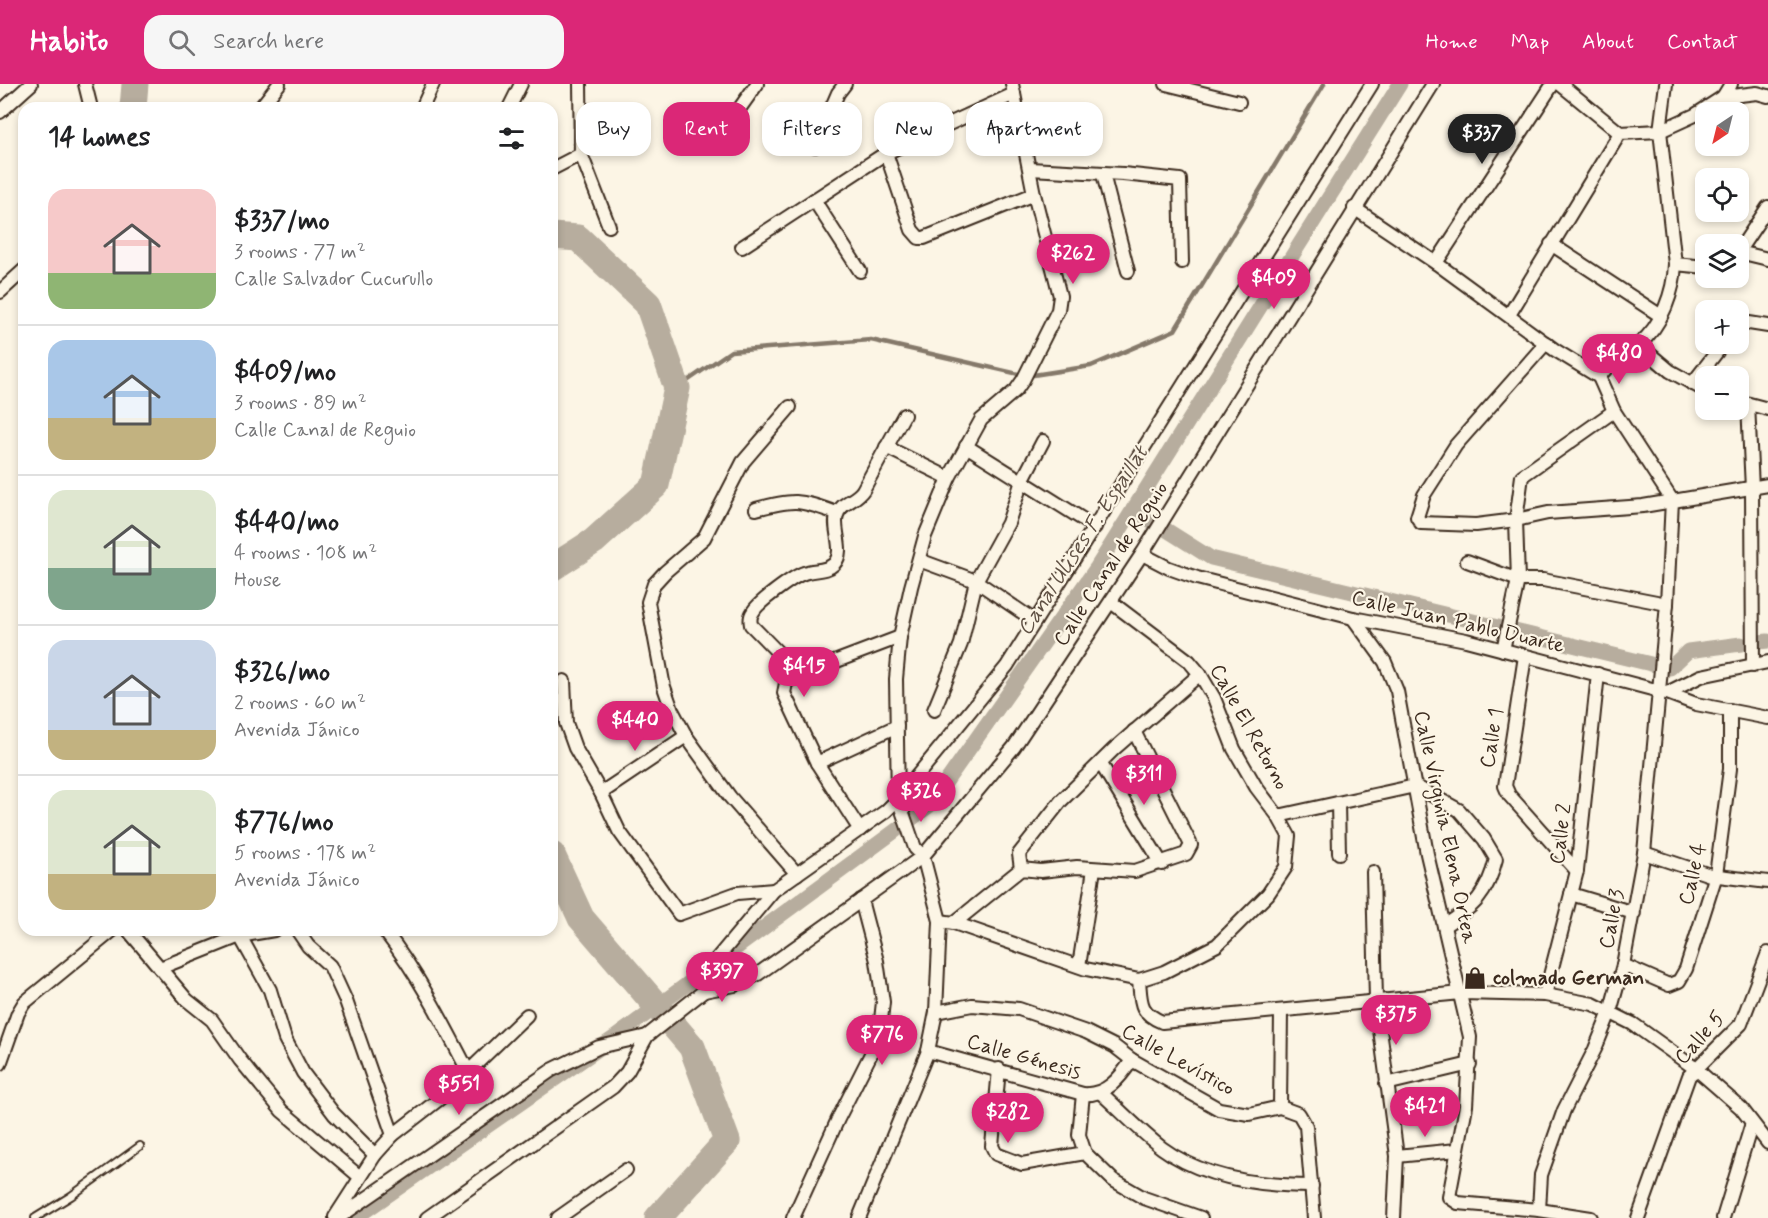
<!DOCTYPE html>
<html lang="en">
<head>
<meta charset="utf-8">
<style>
	:root { --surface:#fff; --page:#f6f6f6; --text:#202124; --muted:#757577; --line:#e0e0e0; --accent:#db2777 }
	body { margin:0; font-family:Mynerve,sans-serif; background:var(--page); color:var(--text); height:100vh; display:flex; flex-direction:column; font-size:22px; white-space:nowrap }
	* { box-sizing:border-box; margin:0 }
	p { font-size:20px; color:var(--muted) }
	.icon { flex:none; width:33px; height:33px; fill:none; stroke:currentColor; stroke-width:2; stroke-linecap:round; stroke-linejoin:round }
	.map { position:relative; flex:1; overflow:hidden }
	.drawer { position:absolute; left:18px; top:18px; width:540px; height:834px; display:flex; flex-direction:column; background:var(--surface); border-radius:18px; box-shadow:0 3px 9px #0003 }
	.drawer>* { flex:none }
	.banner { position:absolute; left:576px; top:18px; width:570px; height:54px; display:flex; gap:12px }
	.needle { width:39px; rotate:215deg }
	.fabs { position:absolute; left:1695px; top:18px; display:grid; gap:12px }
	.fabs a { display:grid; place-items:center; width:54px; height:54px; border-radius:12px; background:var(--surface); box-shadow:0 3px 9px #0003; font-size:30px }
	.price { position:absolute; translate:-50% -51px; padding:0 14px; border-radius:21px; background:var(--accent); color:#fff; font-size:20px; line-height:39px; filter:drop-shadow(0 2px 3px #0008) }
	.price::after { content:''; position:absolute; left:50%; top:36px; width:18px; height:14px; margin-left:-9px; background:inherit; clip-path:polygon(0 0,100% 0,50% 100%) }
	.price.on { background:#222; color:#fff }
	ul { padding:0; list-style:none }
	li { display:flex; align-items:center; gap:18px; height:150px; padding:0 30px }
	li+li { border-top:2px solid var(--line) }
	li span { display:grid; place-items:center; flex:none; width:168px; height:120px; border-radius:18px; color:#555 }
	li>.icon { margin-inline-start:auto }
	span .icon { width:72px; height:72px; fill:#fffc; stroke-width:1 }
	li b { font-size:26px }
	h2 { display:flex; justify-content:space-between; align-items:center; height:72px; padding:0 30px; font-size:26px }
	.tag { padding:0 21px; border-radius:18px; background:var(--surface); box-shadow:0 3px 9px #0003; font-size:21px; line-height:54px }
	.tag.on { background:var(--accent); color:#fff }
	header { display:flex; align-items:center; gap:36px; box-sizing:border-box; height:84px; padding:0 30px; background:var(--accent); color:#fff }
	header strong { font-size:28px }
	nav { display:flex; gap:33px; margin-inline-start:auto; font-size:21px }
	.search { width:420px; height:54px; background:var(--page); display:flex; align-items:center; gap:15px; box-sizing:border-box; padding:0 21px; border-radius:18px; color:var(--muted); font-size:22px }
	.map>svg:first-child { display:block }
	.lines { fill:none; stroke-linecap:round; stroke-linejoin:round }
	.stream { stroke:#85796b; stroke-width:4.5 }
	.canal { stroke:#b7ad9e; stroke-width:15 }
	.river { stroke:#b7ad9e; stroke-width:27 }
	.lane-casing { stroke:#3b2a1e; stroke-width:10 }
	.street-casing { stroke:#3b2a1e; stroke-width:16 }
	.lane { stroke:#fcf5e5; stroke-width:6 }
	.street { stroke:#fcf5e5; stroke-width:12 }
	.labels { text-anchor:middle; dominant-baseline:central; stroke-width:4.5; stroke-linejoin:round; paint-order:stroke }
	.street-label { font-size:21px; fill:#3b2a1e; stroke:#fcf5e5 }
	.poi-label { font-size:21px; font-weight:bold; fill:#3b2a1e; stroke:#fcf5e5; text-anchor:start }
	.water-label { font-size:22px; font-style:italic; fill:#605144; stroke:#fcf5e5 }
</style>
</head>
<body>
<header>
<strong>Habito</strong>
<div class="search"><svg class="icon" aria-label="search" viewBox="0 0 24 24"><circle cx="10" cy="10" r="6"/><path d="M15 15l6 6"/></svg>Search here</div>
<nav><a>Home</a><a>Map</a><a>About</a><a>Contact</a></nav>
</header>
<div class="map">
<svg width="1768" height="1134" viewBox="0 0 1768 1134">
	<rect width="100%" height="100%" fill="#fcf5e5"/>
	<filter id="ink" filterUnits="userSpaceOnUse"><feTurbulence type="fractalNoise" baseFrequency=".0167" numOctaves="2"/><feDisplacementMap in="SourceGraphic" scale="12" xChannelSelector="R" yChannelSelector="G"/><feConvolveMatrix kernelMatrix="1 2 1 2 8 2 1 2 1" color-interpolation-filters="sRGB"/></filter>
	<g filter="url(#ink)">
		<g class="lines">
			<polyline class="stream" points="677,304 731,267 871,256 1027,292 1091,282 1175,246 1324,0"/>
			<g class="canal">
				<polyline points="1133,425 1153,438"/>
				<polyline points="1165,445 1211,474 1498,543"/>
				<polyline points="1515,547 1655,581"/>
				<polyline points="1758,558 1768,557"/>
				<polyline points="1670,584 1688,567 1741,560"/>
				<polyline points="355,1134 614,954 929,722 1097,483 1400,0"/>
			</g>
			<g class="river">
				<polyline points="133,24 135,0"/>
				<polyline points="552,152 578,154 648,220 677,304 656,401 594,457 552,484"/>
				<polyline points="552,771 581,834 692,963 727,1057 658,1134"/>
			</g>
			<g class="lane-casing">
				<polyline id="lane" points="35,1134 71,1112 140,1062"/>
			</g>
			<g class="street-casing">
				<g id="street">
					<polyline points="85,0 91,24"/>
					<polyline points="580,0 581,70 609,142"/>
					<polyline points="1166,0 1239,18"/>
					<polyline points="1560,0 1620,49"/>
					<polyline points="1723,13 1731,0"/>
					<polyline points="260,24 279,0"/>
					<polyline points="422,24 433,0"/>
					<polyline points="509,24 521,0"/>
					<polyline points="0,28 31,0"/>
					<polyline points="732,35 757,0"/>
					<polyline points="815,62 838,9 845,0"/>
					<polyline points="886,69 912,146 919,154 924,154 1034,110"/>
					<polyline points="552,85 581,70"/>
					<polyline points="1030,85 1123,90 1180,96 1182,178"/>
					<polyline points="1103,90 1128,187"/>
					<polyline points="814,116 860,187"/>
					<polyline points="1354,124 1436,179 1555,266 1599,293"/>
					<polyline points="1551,160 1661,232"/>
					<polyline points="742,163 886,69 1014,10"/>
					<polyline points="1738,168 1768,123"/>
					<polyline points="1739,168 1768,175"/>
					<polyline points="1436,179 1553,0"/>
					<polyline points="1675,180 1706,183"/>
					<polyline points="0,208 24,186"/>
					<polyline points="1509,231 1620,49 1660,47 1695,31 1723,13 1757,9 1768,12"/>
					<polyline points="1738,242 1749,239 1768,242"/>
					<polyline points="1546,259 1456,361 1424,411 1417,433 1421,439 1476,441 1516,436 1548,429 1643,422 1768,401"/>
					<polyline points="1639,261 1670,287 1706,307"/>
					<polyline points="1692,300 1723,260"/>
					<polyline points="1738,317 1768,325"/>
					<polyline points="1748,320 1752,405 1753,582"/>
					<polyline points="790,323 743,378 704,454 665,488 654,500 648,518 664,603 672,626 686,652 730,713 797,790"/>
					<polyline points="966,362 1095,443"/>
					<polyline points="886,363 949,394"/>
					<path d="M 756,425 C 796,414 799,416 837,429"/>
					<polyline points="1142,470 1169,484 1197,494 1353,534 1466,556 1667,609 1696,620 1768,634"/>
					<polyline points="919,476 976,497 1035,537"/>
					<polyline points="1467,477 1518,496 1543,496 1667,520"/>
					<polyline points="1353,534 1385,578 1397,607 1427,770 1470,953 1466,1022 1449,1113 1458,1119 1539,1126 1591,1134"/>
					<polyline points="1503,566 1518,496 1516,436 1522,392 1614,327"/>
					<polyline points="1525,572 1505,702 1509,711 1577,787"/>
					<path d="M 800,591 L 751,541 C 750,536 750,532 753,528 C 757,519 794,492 804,489 C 814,485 826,488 834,480 C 846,467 832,445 837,431 C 841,418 856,417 863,406 L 904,331"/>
					<polyline points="564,597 566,639 575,664 601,709 619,747 679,830 737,809 774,806"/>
					<polyline points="1667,609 1701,592 1768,578"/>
					<polyline points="934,626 961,560 976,497 1008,439 1022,397 1043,357"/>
					<polyline points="897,642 817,679 784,609 786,599 792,594 900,553"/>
					<polyline points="817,679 860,746"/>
					<polyline points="1101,680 1162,780"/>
					<polyline points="601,709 686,652"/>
					<polyline points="1338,719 1339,769"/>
					<path d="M 1278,732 L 1415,702 L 1459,726 L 1484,755 L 1496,775 C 1487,811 1475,822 1444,842"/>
					<polyline points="1644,769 1710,791 1768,798"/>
					<polyline points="1021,785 1019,770 1061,717 1114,665 1200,590"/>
					<polyline points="1373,788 1376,916 1397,1072 1394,1134"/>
					<polyline points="1571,810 1634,829"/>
					<polyline points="940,837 954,839 1086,885 1139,896 1164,888 1217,861 1268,810 1286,783 1289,752 1278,732 1256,703 1234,665 1214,614 1200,590 1189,577 1111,518"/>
					<polyline points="954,839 1021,785 1041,787 1077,783 1135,787 1186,770 1191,761 1134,647"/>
					<polyline points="128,846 187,916 212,936 240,976 282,1027 360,1093"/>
					<polyline points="297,846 308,862 330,882 346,917 393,1051"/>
					<path d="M 384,846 C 418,890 443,938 468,987"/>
					<polyline points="240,852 270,906 285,955 303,989 334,1030 375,1071"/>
					<polyline points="1623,881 1669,901 1679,897 1686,885 1716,791 1730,685 1730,626"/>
					<polyline points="1079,882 1094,785"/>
					<polyline points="160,884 240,852 274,846"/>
					<path d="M 1139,896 C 1141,919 1139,928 1162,938 L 1461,909 L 1545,911 L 1593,920 L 1633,940 L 1696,985 L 1741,1024 L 1768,1059"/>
					<polyline points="704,907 735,901 758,890 923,772 1014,663 1142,470 1433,0"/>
					<polyline points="1545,911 1577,787 1598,590"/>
					<polyline points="936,928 972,921 1019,925 1086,948 1114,962 1132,976 1219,1025 1249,1030 1280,1023 1299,1030 1306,1042 1314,1134"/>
					<path d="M 928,967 L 1083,1010 C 1106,1012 1120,994 1132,976"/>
					<polyline points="0,980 18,929 24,919 113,846"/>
					<polyline points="999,985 992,1062 996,1070 1022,1080 1085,1069"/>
					<polyline points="1386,1000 1470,980"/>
					<path d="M 1101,1009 C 1121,1027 1141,1048 1162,1064 C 1204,1095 1262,1102 1312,1102"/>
					<polyline points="1083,1010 1079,1051 1085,1069 1113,1096 1144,1114 1201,1134"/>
					<polyline points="1280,1023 1281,927"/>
					<polyline points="1397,1072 1457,1066"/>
					<path d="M 1539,1126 L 1541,1091 L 1564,1026 L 1595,965 L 1610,928 L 1623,881 L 1644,769 L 1667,520 L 1672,416 L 1614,327 L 1599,293 C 1612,276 1624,272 1639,260 C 1662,242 1674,207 1675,180 L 1660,47 L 1666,0"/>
					<polyline points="335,1133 375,1071 393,1051 442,1013 527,931"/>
					<polyline points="338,1134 552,986 599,963 647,952"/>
					<polyline points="427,1134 613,1003 627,988 647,952 704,907 714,878 774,806 886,727 898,715 1007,582 1372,0"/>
					<polyline points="558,1134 626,1086"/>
					<polyline points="793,1134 838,1035 879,954 883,918 877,877 861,816"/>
					<polyline points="859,1134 928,967 936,928 940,837 923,772 915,764 898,715 896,595 900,553 911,503 925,452 949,394 981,336 1016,306 1023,296 1058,226 1060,212 1034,110 1012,0"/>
					<polyline points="1638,1134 1689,992 1741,940 1768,869"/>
					<polyline points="1723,1134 1752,1039"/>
				</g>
			</g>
			<use href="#lane" class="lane"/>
			<use href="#street" class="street"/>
		</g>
	</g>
	<defs>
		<g id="shop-bare" transform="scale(1.8)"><path d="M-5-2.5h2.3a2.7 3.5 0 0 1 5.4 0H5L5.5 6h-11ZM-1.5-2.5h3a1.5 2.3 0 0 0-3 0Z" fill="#3b2a1e" stroke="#fcf5e5" stroke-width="2.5" paint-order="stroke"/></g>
	</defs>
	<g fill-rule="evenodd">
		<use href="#shop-bare" x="1475" y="894"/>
	</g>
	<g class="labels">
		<g class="street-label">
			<text transform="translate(1111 480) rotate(-57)">Calle Canal de Reguio</text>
			<text transform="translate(1458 538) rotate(13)">Calle Juan Pablo Duarte</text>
			<text transform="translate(1249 643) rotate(61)">Calle El Retorno</text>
			<text transform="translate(1492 654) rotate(-81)">Calle 1</text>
			<text transform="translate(1445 743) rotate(78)">Calle Virginia Elena Ortea</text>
			<text transform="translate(1561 750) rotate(-83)">Calle 2</text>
			<text transform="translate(1693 790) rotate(-77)">Calle 4</text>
			<text transform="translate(1612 835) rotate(-79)">Calle 3</text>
			<text transform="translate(1700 954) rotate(-48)">Calle 5</text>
			<text transform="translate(1024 973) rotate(16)">Calle Génesis</text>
			<text transform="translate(1178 976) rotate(29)">Calle Levístico</text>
		</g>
		<g class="poi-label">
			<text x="1493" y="894">colmado German</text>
		</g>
		<g class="water-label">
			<text transform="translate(1083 457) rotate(-57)">Canal Ulises F. Espaillat</text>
		</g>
	</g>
</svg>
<div class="fabs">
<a><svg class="needle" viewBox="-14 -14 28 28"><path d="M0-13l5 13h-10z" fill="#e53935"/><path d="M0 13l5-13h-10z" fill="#757577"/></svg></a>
<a><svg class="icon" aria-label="locate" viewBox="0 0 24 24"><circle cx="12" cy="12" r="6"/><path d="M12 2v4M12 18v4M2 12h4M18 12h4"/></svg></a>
<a><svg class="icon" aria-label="layers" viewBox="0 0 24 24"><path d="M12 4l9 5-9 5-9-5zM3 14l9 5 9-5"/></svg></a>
<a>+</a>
<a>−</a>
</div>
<b class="price on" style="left:1482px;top:81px">$337</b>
<b class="price" style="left:1073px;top:201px">$262</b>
<b class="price" style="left:1274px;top:226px">$409</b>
<b class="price" style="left:1619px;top:301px">$480</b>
<b class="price" style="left:804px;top:614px">$415</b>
<b class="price" style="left:635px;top:668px">$440</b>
<b class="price" style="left:1144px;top:722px">$311</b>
<b class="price" style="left:921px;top:739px">$326</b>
<b class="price" style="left:722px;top:919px">$397</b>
<b class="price" style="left:1396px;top:962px">$375</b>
<b class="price" style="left:882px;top:982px">$776</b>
<b class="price" style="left:459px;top:1032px">$551</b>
<b class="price" style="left:1425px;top:1054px">$421</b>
<b class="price" style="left:1008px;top:1060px">$282</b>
<div class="banner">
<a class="tag">Buy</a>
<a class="tag on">Rent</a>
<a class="tag">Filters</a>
<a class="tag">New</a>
<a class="tag">Apartment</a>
</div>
<section class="drawer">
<h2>14 homes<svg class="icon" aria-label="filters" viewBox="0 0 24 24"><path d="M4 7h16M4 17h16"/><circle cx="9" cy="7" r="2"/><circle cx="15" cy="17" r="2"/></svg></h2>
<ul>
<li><span style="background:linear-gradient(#f6c9c9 70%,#8fb573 0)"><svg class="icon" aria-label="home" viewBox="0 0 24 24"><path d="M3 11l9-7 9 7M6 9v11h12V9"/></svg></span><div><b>$337/mo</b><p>3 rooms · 77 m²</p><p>Calle Salvador Cucurullo</p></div></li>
<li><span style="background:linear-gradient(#a9c7e8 65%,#c2b280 0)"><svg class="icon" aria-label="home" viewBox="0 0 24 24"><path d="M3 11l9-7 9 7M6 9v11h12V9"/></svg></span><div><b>$409/mo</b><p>3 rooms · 89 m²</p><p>Calle Canal de Reguio</p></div></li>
<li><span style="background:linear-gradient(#dfe7d0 65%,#7fa58c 0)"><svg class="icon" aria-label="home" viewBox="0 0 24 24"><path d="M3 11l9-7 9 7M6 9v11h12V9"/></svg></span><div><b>$440/mo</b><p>4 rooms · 108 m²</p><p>House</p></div></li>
<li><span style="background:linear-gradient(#c9d6e8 75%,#c2b280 0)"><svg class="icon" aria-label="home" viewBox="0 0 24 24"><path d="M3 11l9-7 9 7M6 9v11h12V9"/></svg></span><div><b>$326/mo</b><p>2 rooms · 60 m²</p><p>Avenida Jánico</p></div></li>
<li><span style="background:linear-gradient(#dfe7d0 70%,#c2b280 0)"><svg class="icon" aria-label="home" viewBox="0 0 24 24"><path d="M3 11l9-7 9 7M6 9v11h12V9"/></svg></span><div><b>$776/mo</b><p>5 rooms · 178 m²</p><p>Avenida Jánico</p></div></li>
</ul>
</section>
</div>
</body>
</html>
